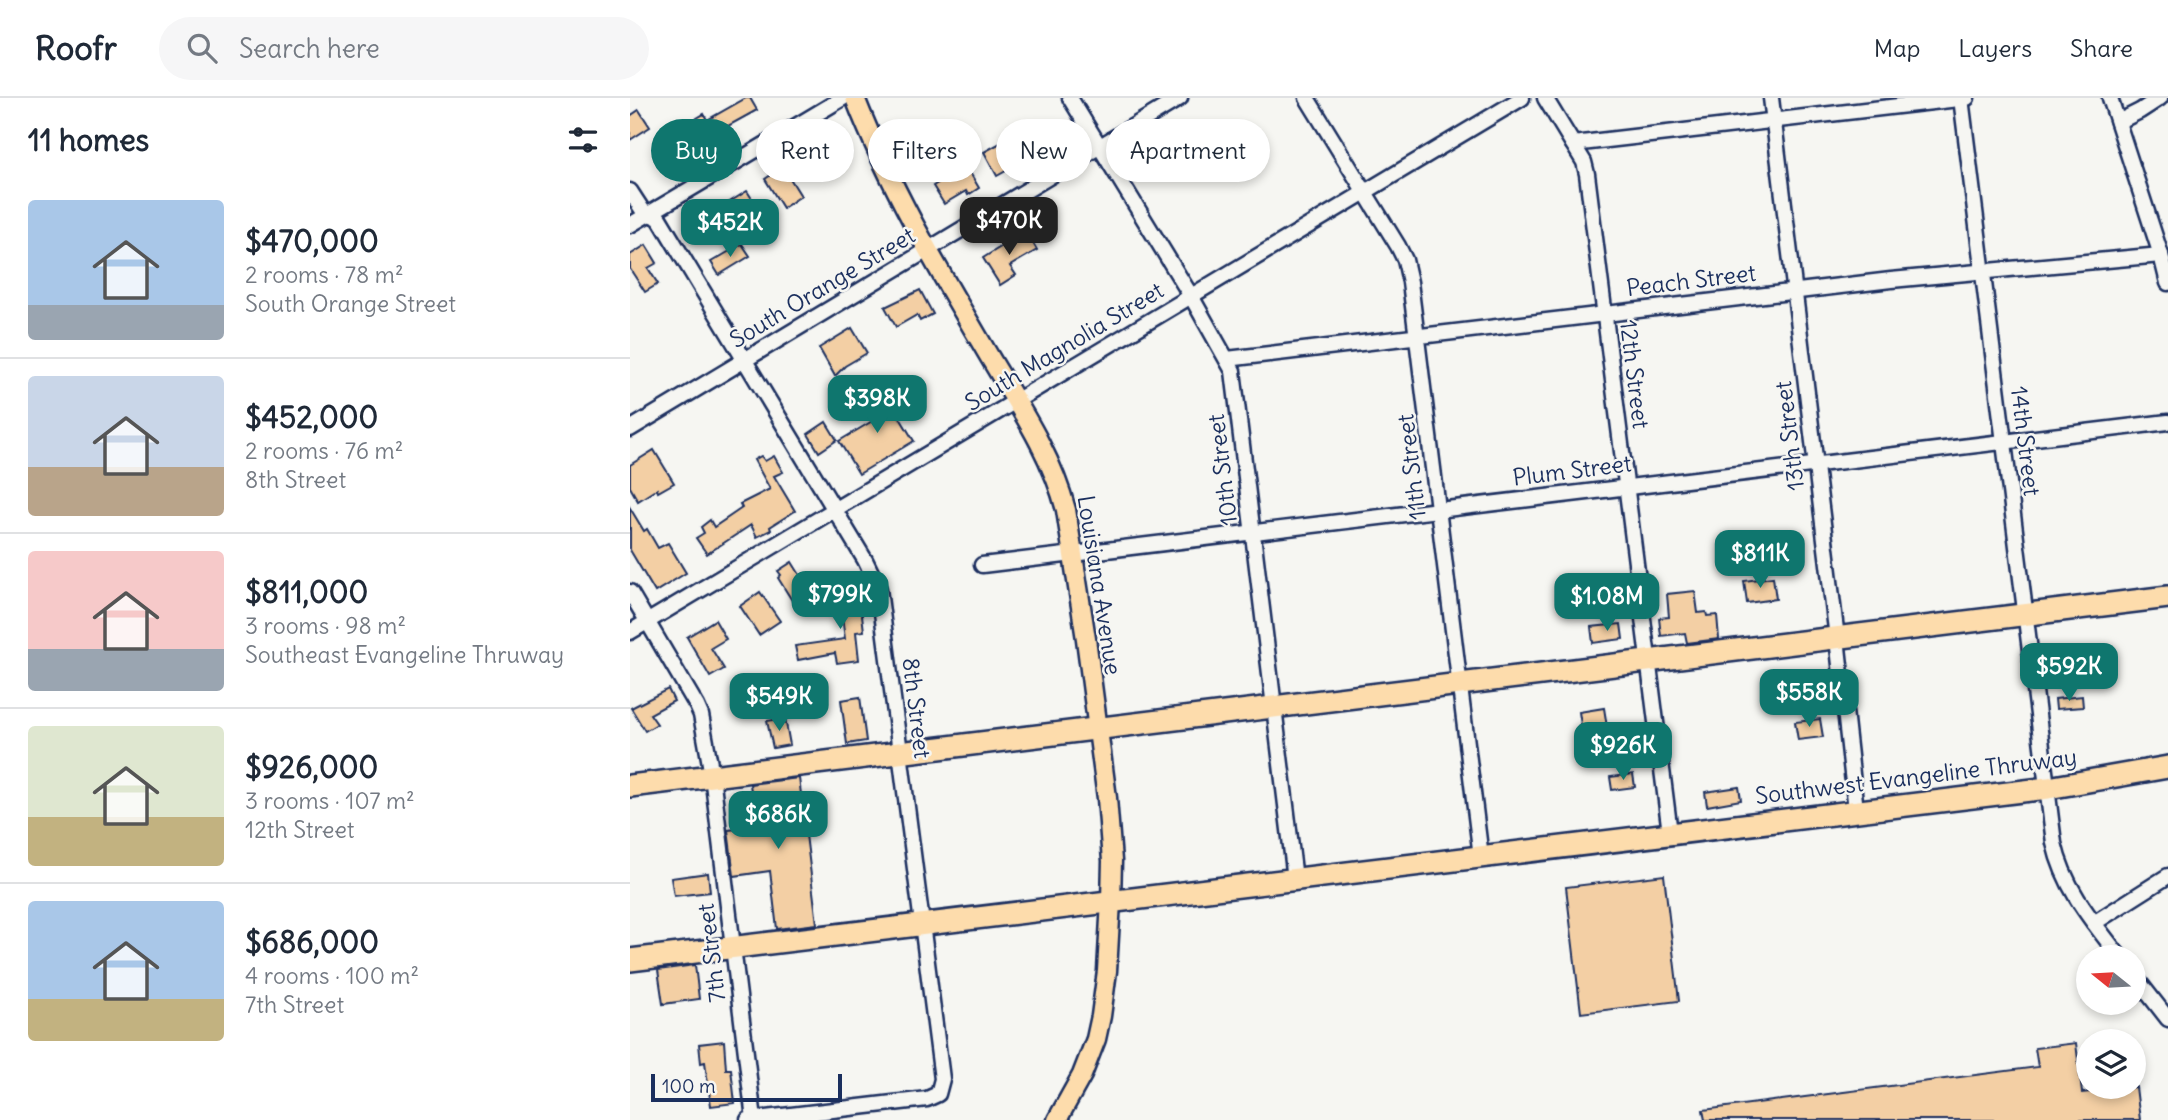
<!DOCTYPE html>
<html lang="en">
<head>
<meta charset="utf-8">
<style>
	:root { --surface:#fff; --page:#f6f6f7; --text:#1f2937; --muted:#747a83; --line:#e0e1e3; --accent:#0f766e }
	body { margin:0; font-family:Delius,sans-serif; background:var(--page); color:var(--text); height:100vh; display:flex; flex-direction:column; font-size:26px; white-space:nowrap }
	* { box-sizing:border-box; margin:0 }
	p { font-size:23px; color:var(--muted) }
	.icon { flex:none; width:38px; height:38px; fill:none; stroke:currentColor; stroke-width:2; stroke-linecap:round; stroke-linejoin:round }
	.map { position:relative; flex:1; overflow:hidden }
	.sheet { display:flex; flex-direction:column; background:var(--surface); width:630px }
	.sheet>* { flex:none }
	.guide { position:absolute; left:21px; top:21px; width:665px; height:63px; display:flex; gap:14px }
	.needle { width:46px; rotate:288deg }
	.controls { position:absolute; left:1446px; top:847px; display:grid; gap:14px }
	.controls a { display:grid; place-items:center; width:70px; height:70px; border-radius:50%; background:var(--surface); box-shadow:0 4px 10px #0003; font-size:35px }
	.scale { position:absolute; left:21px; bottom:18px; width:191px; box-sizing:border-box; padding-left:7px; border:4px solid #1b2f5e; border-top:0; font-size:19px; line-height:24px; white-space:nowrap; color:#1b2f5e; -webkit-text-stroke:5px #f6f6f2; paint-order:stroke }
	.price { position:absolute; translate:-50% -60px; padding:0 16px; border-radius:14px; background:var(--accent); color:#fff; font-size:23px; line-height:46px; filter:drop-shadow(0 2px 4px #0008) }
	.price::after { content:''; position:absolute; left:50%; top:42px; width:21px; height:16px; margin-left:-10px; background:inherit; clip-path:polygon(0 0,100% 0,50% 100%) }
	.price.on { background:#222; color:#fff }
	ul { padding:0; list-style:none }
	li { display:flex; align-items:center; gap:21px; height:175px; padding:0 28px }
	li+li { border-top:2px solid var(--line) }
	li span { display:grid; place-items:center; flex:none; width:196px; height:140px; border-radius:7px; color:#555 }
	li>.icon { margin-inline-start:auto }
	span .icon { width:84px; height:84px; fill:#fffc; stroke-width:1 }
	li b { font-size:30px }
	h2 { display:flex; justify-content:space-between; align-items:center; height:84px; padding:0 28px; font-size:30px }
	.tag { padding:0 24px; border-radius:32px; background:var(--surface); box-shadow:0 4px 10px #0003; font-size:24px; line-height:63px }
	.tag.on { background:var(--accent); color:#fff }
	header { display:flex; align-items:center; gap:42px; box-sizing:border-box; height:98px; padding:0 35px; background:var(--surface); border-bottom:2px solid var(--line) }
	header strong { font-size:33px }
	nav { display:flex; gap:38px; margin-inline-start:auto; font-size:24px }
	.search { width:490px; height:63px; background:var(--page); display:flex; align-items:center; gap:18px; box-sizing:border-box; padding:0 24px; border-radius:38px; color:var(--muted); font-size:26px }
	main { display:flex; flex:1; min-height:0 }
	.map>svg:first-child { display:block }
	.building { fill:#f3cfa4; stroke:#1b2f5e; stroke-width:2 }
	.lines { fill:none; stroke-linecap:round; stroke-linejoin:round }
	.minor-casing { stroke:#1b2f5e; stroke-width:19 }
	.major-casing { stroke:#1b2f5e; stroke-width:23 }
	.highway-casing { stroke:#1b2f5e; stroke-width:26 }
	.minor { stroke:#f6f6f2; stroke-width:14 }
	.major { stroke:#fddcac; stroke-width:18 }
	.highway { stroke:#fddcac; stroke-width:21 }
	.labels { text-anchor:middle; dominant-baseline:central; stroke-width:5; stroke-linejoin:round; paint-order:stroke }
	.street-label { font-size:23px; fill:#1b2f5e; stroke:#f6f6f2 }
</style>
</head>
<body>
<header>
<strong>Roofr</strong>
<div class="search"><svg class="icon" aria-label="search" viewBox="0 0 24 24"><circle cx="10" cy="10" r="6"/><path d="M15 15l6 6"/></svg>Search here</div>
<nav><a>Map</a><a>Layers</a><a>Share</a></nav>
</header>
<main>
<section class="sheet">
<h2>11 homes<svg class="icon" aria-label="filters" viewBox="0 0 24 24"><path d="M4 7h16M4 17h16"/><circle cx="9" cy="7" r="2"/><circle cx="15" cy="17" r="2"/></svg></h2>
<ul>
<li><span style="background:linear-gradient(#a9c7e8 75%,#9aa5b1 0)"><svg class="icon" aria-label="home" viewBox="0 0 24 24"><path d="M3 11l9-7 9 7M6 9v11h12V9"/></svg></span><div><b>$470,000</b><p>2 rooms · 78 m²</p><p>South Orange Street</p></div></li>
<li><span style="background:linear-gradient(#c9d6e8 65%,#b9a48a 0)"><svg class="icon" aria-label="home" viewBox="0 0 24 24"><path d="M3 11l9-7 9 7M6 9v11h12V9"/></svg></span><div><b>$452,000</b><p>2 rooms · 76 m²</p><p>8th Street</p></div></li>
<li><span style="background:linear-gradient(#f6c9c9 70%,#9aa5b1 0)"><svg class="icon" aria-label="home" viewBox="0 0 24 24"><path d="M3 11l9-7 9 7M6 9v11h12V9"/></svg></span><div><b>$811,000</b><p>3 rooms · 98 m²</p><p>Southeast Evangeline Thruway</p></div></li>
<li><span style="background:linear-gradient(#dfe7d0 65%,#c2b280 0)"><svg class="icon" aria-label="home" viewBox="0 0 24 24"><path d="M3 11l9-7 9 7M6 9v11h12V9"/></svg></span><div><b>$926,000</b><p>3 rooms · 107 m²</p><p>12th Street</p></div></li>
<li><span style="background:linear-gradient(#a9c7e8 70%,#c2b280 0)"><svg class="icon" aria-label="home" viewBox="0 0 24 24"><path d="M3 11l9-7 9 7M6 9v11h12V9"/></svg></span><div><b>$686,000</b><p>4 rooms · 100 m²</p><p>7th Street</p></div></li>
</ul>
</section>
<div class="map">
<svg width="1538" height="1022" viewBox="0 0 1538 1022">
	<rect width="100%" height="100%" fill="#f6f6f2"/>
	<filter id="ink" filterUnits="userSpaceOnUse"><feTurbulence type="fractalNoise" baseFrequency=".0143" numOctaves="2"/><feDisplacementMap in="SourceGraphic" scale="14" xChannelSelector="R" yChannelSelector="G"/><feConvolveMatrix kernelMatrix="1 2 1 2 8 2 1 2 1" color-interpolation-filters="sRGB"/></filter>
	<g filter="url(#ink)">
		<g class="building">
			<polygon points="116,0 120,0 127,12 85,35 90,43 63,60 65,63 51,71 38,48 67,32 62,23 74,16 77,22"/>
			<polygon points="9,12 20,29 0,42 0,18"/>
			<polygon points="427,24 436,38 393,66 392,64 367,78 354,54 394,32 397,37 404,33 407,38"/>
			<polygon points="199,42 215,69 201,77 185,51"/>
			<polygon points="336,68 349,90 338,97 336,93 314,106 303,88"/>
			<polygon points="153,69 171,98 153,110 135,81"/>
			<polygon points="117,93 130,113 124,116 125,119 112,127 98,105"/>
			<polygon points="70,115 84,138 76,143 61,121"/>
			<polygon points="396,133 407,152 380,168 386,177 370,187 353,160"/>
			<polygon points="112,146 120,158 89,177 81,164"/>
			<polygon points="16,147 27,165 18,170 28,186 15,194 0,171 0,157"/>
			<polygon points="290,192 303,216 290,223 287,217 266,229 255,209"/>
			<polygon points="222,230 237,255 215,268 205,278 189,250"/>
			<polygon points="253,292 284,343 229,376 209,343 244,322 234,303"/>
			<polygon points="196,324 207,342 189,354 178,336"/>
			<polygon points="24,352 44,385 28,394 27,391 8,403 0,389 0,367"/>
			<polygon points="131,358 135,363 144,358 153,374 144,378 165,413 140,429 141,432 127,439 121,427 77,456 66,440 74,435 71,429 80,422 84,429 112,410 110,406 140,391 124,362"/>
			<polygon points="0,410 14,433 17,431 28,450 38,445 56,475 25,494 0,452"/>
			<polygon points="162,464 180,493 163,504 148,480 151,477 148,473"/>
			<polygon points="1143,479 1146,501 1117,505 1114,483"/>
			<polygon points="223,486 229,495 224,498 231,509 234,533 226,534 229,562 207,565 205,555 168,562 165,548 215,541 212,518 201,500"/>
			<polygon points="1065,493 1068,515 1076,514 1077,518 1087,517 1089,541 1057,545 1055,535 1031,538 1029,520 1039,519 1037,496"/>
			<polygon points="130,494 150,523 129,537 110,508"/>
			<polygon points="85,522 96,541 81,550 94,571 80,579 57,539"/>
			<polygon points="991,526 993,541 963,545 961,529"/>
			<polygon points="38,591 44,603 20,616 27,626 15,633 1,610"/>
			<polygon points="1452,598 1453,609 1426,611 1425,601"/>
			<polygon points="230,599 236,643 217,646 211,602"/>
			<polygon points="974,610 978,635 953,639 949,614"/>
			<polygon points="155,620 160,647 143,650 137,623"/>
			<polygon points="1190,621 1193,639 1168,642 1165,624"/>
			<polygon points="1003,676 1005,689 982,692 980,679"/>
			<polygon points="169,680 187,826 147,831 140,773 104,778 98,732 126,729 120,686"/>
			<polygon points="1109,689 1111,702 1077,708 1075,694"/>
			<polygon points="78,775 80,794 44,798 41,780"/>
			<polygon points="1034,777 1049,903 951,915 936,789"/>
			<polygon points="65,867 69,901 33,906 28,872"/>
			<polygon points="94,943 96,971 101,971 105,1005 81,1008 75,964 71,965 69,946"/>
			<polygon points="1446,945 1452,995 1506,989 1510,1022 1075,1022 1073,1012 1408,969 1405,950"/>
		</g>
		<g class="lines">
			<g class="minor-casing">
				<g id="minor">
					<polyline points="440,0 561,198 603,273 665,781"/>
					<polyline points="677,0 768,148 775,162 780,184 851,759"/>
					<polyline points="915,0 954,64 957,76 1040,735"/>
					<polyline points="1141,0 1207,540 1226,712"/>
					<path d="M 1331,0 L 1424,745 C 1434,790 1462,823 1490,859"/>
					<polyline points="1480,0 1531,157 1538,185"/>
					<polyline points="1488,24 1510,13 1530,0"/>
					<polyline points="943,46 1337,0"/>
					<polyline points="0,93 13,113 29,120 235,462 249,491 312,981 308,996 297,1001 118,1022"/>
					<polyline points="0,127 213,0"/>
					<polyline points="597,261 1261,182 1531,157"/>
					<polyline points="0,331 550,0"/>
					<polyline points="352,467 1538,324"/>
					<polyline points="0,494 67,608 71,617 82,677 124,1021"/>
					<polyline points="0,534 892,0"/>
					<polyline points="1464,825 1538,778"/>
					<polyline points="1503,876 1538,921"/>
				</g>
			</g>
			<g class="major-casing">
				<path id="major" d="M 225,0 C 259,87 305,166 352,246 C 383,300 420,351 436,412 L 456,541 L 477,700 L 482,763 L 481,803 L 477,873 L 471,918 L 466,941 L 452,977 L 427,1022"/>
			</g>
			<g class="highway-casing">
				<g id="highway">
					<polyline points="0,688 1538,499"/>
					<polyline points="0,862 1418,690 1538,669"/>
				</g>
			</g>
			<use href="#minor" class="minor"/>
			<use href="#major" class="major"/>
			<use href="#highway" class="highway"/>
		</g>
	</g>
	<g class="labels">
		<g class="street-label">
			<text transform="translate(1061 182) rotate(-7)">Peach Street</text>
			<text transform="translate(192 189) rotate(-31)">South Orange Street</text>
			<text transform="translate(434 248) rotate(-31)">South Magnolia Street</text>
			<text transform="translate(1005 276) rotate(83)">12th Street</text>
			<text transform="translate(1159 338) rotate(-97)">13th Street</text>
			<text transform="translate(1396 343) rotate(83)">14th Street</text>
			<text transform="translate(781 369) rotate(-97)">11th Street</text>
			<text transform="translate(592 372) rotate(-97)">10th Street</text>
			<text transform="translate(942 372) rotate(-7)">Plum Street</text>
			<text transform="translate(470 487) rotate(81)">Louisiana Avenue</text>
			<text transform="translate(287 610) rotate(83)">8th Street</text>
			<text transform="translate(1286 678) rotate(-7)">Southwest Evangeline Thruway</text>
			<text transform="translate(81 855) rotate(-97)">7th Street</text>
		</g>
	</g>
</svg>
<div class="controls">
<a><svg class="needle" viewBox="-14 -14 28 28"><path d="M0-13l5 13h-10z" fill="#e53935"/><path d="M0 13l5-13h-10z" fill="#747a83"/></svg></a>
<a><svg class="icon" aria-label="layers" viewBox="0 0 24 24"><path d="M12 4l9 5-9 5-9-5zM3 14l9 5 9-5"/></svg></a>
</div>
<div class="scale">100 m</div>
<b class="price on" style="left:379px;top:159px">$470K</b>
<b class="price" style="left:100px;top:161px">$452K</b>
<b class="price" style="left:247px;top:337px">$398K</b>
<b class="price" style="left:1130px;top:492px">$811K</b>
<b class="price" style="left:210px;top:533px">$799K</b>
<b class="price" style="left:977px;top:535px">$1.08M</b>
<b class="price" style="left:1439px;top:605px">$592K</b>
<b class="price" style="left:1179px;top:631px">$558K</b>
<b class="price" style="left:149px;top:635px">$549K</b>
<b class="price" style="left:993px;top:684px">$926K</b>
<b class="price" style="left:148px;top:753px">$686K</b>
<div class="guide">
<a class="tag on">Buy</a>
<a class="tag">Rent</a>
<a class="tag">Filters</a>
<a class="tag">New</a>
<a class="tag">Apartment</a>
</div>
</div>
</main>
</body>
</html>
